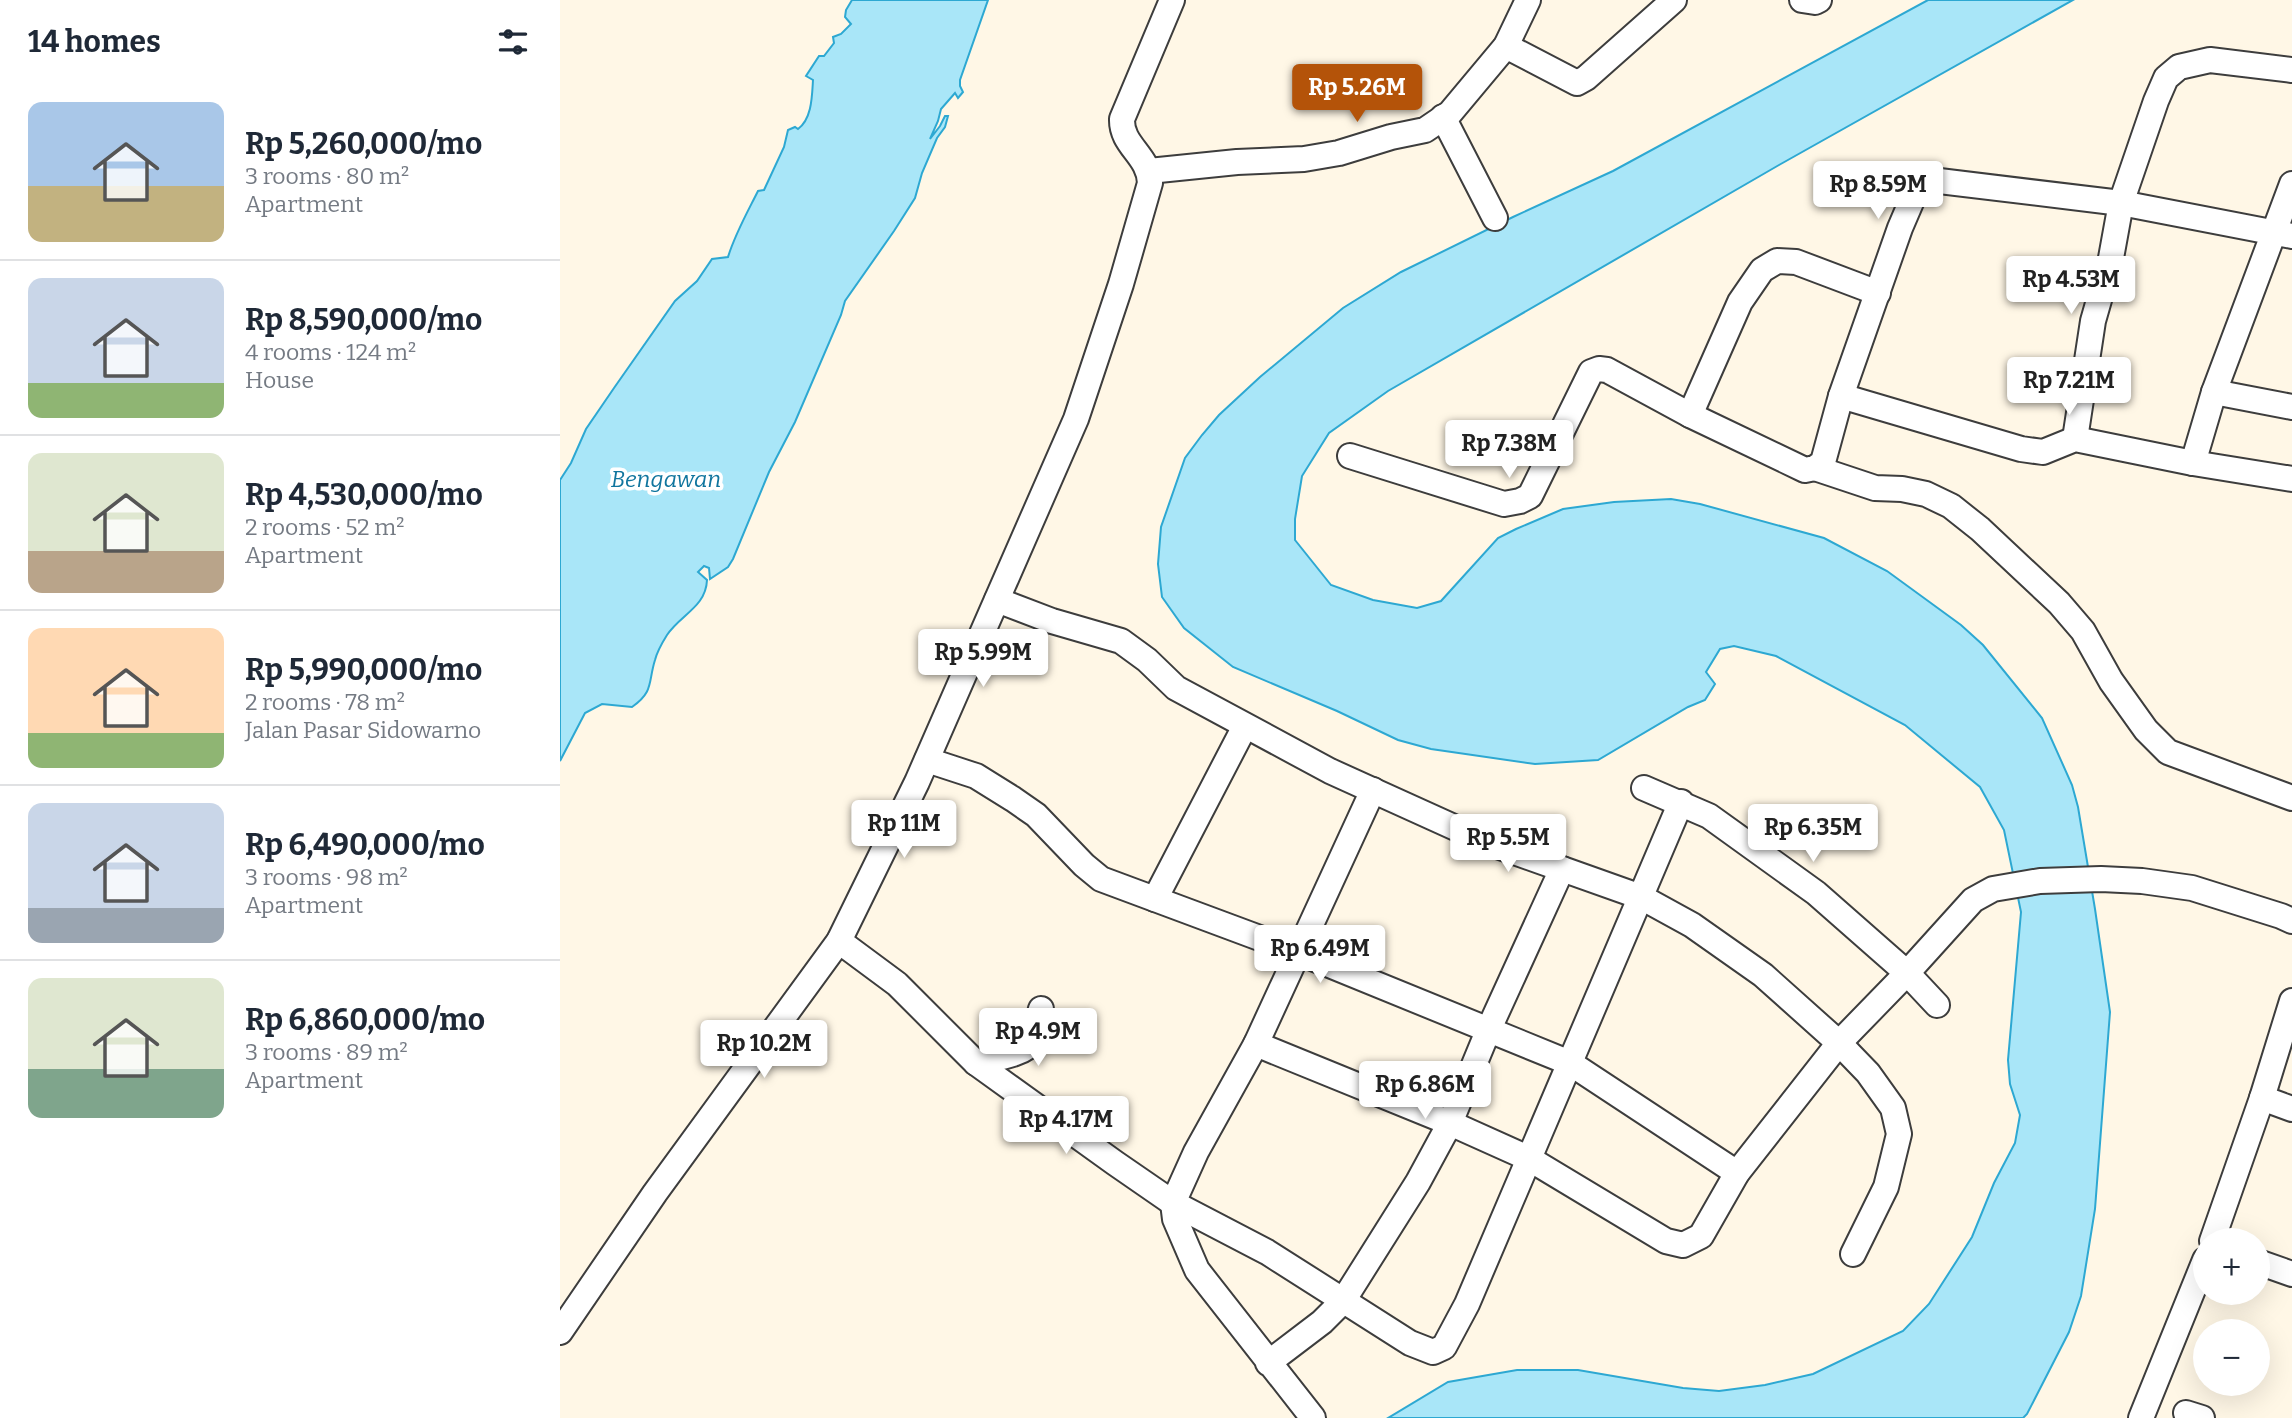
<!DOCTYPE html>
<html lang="en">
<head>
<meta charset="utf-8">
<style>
	:root { --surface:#fff; --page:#f6f6f7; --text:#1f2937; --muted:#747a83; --line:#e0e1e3; --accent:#b45309 }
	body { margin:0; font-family:Bitter,serif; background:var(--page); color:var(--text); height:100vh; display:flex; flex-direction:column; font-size:26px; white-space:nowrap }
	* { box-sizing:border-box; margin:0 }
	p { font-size:23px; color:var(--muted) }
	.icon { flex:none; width:38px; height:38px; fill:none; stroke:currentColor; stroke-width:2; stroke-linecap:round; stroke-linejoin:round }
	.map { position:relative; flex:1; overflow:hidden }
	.drawer { display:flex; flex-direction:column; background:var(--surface); width:560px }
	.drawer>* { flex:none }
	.fabs { position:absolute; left:1633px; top:1228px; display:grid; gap:14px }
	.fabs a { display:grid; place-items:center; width:77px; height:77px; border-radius:50%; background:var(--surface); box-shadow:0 7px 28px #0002; font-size:35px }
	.price { position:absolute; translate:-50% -60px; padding:0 16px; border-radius:7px; background:#fff; color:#222; font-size:23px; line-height:46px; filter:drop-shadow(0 2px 4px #0008) }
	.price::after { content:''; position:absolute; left:50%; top:42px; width:21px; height:16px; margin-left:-10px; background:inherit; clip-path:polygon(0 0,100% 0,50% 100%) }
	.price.on { background:var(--accent); color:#fff }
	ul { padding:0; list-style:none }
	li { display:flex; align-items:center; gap:21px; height:175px; padding:0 28px }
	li+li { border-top:2px solid var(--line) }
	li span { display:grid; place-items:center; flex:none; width:196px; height:140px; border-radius:14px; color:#555 }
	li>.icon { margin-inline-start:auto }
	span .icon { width:84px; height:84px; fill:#fffc; stroke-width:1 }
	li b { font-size:30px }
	h2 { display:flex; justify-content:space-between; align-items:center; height:84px; padding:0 28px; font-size:30px }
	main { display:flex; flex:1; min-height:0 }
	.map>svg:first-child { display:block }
	.water { fill:#a9e6f8; stroke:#2da8d2; stroke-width:2 }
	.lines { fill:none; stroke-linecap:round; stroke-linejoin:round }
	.minor-casing { stroke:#3d3d3d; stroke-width:28 }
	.minor { stroke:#fff; stroke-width:24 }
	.labels { text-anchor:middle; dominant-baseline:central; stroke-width:7; stroke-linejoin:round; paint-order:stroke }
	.water-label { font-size:23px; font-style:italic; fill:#10759e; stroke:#fff }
</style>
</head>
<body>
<main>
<section class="drawer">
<h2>14 homes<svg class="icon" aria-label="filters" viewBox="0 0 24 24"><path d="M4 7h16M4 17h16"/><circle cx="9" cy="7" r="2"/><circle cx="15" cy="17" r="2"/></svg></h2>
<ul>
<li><span style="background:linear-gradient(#a9c7e8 60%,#c2b280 0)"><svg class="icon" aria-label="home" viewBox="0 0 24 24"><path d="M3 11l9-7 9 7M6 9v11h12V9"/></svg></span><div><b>Rp 5,260,000/mo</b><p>3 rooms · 80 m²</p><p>Apartment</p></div></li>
<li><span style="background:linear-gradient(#c9d6e8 75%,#8fb573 0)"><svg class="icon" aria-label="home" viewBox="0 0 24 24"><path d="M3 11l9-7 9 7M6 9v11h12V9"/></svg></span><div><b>Rp 8,590,000/mo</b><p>4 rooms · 124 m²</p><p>House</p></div></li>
<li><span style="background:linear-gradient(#dfe7d0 70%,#b9a48a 0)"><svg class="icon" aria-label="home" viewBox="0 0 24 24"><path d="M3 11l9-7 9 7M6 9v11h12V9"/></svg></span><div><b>Rp 4,530,000/mo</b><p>2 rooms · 52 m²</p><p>Apartment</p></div></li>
<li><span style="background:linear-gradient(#ffd9b3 75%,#8fb573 0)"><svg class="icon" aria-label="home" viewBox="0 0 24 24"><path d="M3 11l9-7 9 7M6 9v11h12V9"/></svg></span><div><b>Rp 5,990,000/mo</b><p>2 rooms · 78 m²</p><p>Jalan Pasar Sidowarno</p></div></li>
<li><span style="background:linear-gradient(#c9d6e8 75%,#9aa5b1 0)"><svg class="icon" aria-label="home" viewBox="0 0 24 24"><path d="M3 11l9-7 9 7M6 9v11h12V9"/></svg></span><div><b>Rp 6,490,000/mo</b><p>3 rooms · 98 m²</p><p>Apartment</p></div></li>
<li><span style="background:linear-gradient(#dfe7d0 65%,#7fa58c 0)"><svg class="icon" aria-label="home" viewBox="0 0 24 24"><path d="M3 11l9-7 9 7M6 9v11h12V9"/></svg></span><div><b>Rp 6,860,000/mo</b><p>3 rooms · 89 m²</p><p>Apartment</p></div></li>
</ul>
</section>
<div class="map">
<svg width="1732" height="1418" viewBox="0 0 1732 1418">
	<rect width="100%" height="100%" fill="#fff7e6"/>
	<g class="water">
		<path d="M 292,0 L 428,0 L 400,80 L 400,86 L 403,92 L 398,98 L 395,93 L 381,109 L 378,121 L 370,139 L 380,126 L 385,116 L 388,116 L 385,127 L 377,138 L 362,173 L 355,198 L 334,231 L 285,301 L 281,315 L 235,422 L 209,472 L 173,559 L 168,567 L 150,579 L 149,568 L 144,566 L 138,572 L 147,580 C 146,607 120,615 107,635 C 102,643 97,652 95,660 C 88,682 94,692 72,707 L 42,704 L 25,713 L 0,761 L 0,480 L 11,463 L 26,429 L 54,388 L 115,301 L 137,281 L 152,259 L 168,257 C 175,234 187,213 198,191 L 204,190 L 224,147 L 228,130 L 235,127 L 238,129 C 252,119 252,96 253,80 L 246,76 L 259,56 L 264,56 L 274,43 L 273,37 L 281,34 L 291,24 L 285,17 L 286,10 Z"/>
		<polygon points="1368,0 1513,0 1219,165 828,391 769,433 742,476 735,519 735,540 771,585 813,600 857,608 881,601 938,538 956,529 1003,509 1054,502 1111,499 1140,504 1264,538 1327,571 1401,625 1423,645 1482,718 1512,785 1518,807 1535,909 1550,1012 1535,1209 1521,1296 1509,1332 1467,1414 1463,1418 828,1418 888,1382 957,1370 1018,1370 1123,1388 1159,1391 1205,1385 1253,1374 1343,1331 1369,1304 1412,1237 1434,1183 1455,1143 1460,1115 1450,1084 1448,1060 1461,912 1444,830 1420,787 1345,725 1216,656 1174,646 1160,649 1146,672 1155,684 1145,700 1128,707 1038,760 975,764 871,749 838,740 777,711 673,667 624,628 602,597 598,564 601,527 625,458 642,435 659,415 700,377 783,308 841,272 953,217 1053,171"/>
	</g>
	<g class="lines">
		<g class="minor-casing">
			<g id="minor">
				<polyline points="1242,0 1255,2 1259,0"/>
				<polyline points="946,46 1017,83 1026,78 1114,0"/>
				<polyline points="883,117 935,218"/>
				<polyline points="589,171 677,162 744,159 779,153 831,137 865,130 890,113 946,46 968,0"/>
				<polyline points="1654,392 1732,407"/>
				<polyline points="1281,396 1461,449 1483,452 1515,439 1633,463 1732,479"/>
				<polyline points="1130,415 1180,302 1202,270 1217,261 1236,262 1318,293"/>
				<polyline points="1515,439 1533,321 1551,258 1561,203 1596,101 1606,78 1619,67 1650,60 1732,70"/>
				<polyline points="790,456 944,504 960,501 970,496 1031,372 1039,369 1047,370 1130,415 1245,470 1255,468 1263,462 1281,396 1340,228 1358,186 1371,180 1561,203 1732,236"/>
				<polyline points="1633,463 1654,392 1732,184"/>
				<polyline points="1255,468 1315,488 1342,489 1366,494 1391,506 1420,529 1499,603 1523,631 1551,681 1586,730 1608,752 1732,798"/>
				<polyline points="437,600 492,621 561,641 587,660 616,688 770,771 929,843 1081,897 1132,925 1203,975 1279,1043 1308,1073 1333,1108 1339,1134 1326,1187 1293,1254"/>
				<polyline points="367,760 416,776 453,799 476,815 524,865 541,879 740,953 1010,1063 1177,1173"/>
				<polyline points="1084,788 1149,816 1256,893 1347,973 1377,1005"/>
				<polyline points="595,899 685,726"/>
				<polyline points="279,941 337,984 416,1063 555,1163 613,1203 707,1252 850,1343 873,1352 884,1347 907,1304 1121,802"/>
				<polyline points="696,1044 890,1123 968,1158 1106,1241 1123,1245 1141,1236 1177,1173 1279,1043 1347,973 1413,900 1433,889 1480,881 1541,879 1582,881 1632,888 1721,916 1732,921"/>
				<path d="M 416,1063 C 430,1059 465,1055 472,1042 C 477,1033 478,1019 481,1009"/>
				<polyline points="1702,1098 1732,1109"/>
				<polyline points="1652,1241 1702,1098 1732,1001"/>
				<polyline points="1698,1262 1732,1274"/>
				<path d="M 0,1332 L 95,1193 L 279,941 L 357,782 L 516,419 L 561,284 L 590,183 C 589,155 561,146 562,119 L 612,0"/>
				<polyline points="708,1363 762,1322 783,1301 858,1182 890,1123 928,1031 1002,869"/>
				<polyline points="1626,1413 1642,1418"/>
				<polyline points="753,1418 637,1270 615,1219 613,1203 636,1152 696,1044 813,790"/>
				<polyline points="1581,1418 1645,1260"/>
			</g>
		</g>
		<use href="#minor" class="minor"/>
	</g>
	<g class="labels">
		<g class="water-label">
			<text x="106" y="479">Bengawan</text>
		</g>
	</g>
</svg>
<div class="fabs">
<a>+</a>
<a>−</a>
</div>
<b class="price on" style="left:797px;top:124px">Rp 5.26M</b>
<b class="price" style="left:1318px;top:221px">Rp 8.59M</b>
<b class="price" style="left:1511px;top:316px">Rp 4.53M</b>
<b class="price" style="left:1509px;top:417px">Rp 7.21M</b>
<b class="price" style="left:949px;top:480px">Rp 7.38M</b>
<b class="price" style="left:423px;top:689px">Rp 5.99M</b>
<b class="price" style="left:344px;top:860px">Rp 11M</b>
<b class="price" style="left:1253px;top:864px">Rp 6.35M</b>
<b class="price" style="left:948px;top:874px">Rp 5.5M</b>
<b class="price" style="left:760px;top:985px">Rp 6.49M</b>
<b class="price" style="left:478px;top:1068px">Rp 4.9M</b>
<b class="price" style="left:204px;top:1080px">Rp 10.2M</b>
<b class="price" style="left:865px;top:1121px">Rp 6.86M</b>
<b class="price" style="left:506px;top:1156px">Rp 4.17M</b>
</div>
</main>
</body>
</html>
